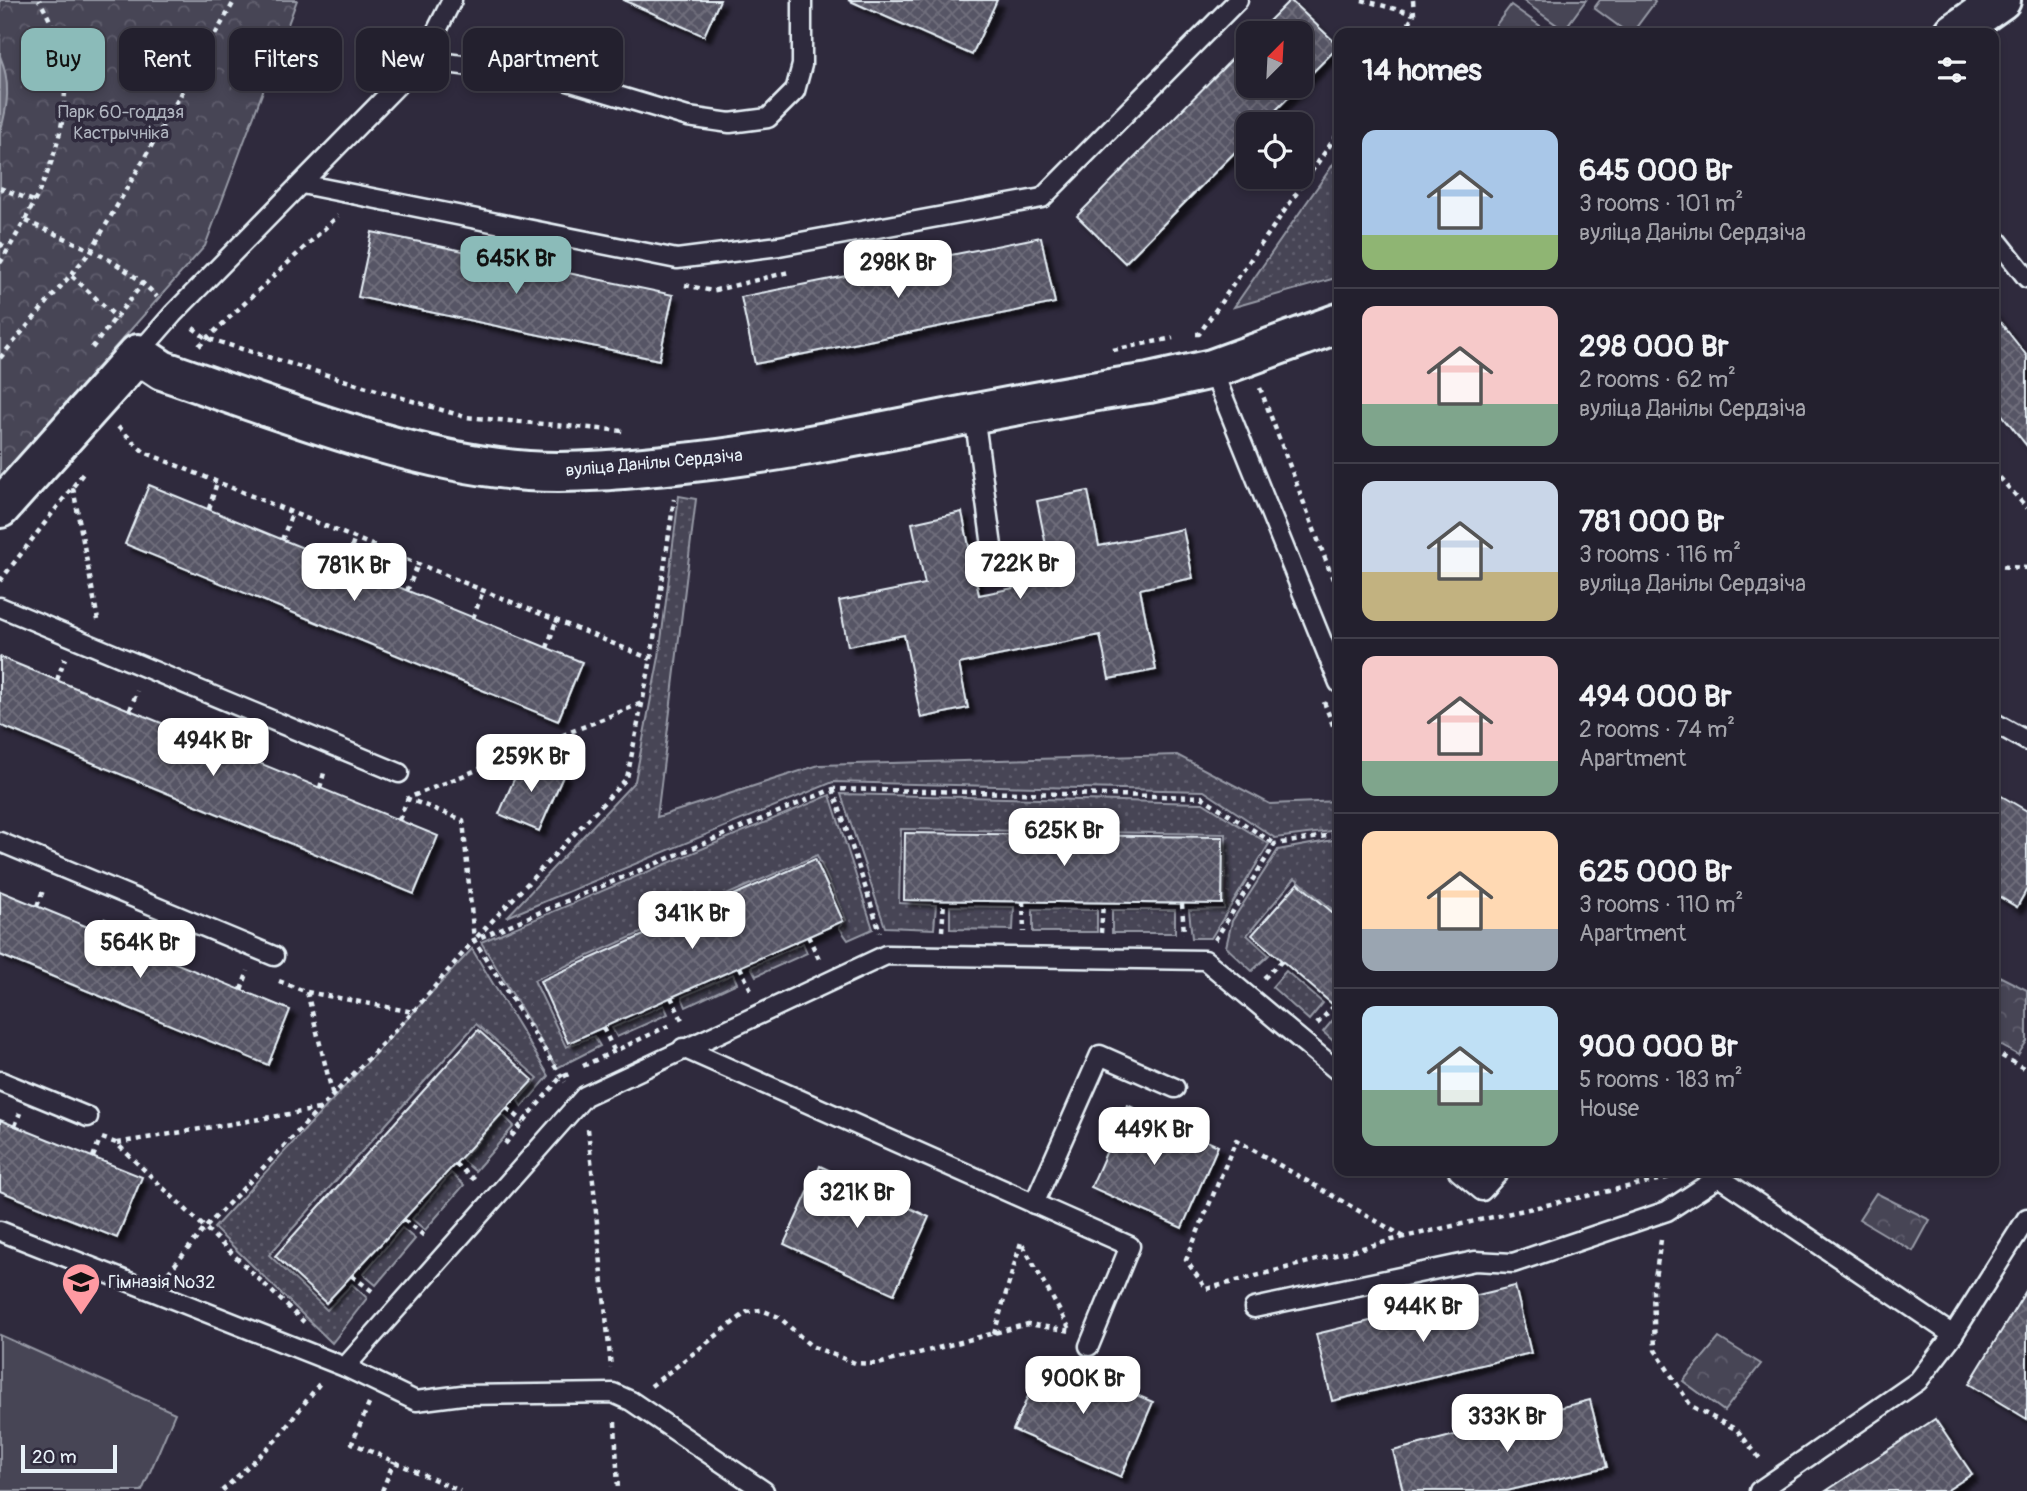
<!DOCTYPE html>
<html lang="en">
<head>
<meta charset="utf-8">
<style>
	:root { --surface:#23202e; --page:#2b2836; --text:#f1f3f6; --muted:#a3a3aa; --line:#403e4a; --accent:#8bbbb9 }
	body { margin:0; font-family:Pangolin,sans-serif; background:var(--page); color:var(--text); height:100vh; display:flex; flex-direction:column; font-size:26px; white-space:nowrap }
	* { box-sizing:border-box; margin:0 }
	p { font-size:23px; color:var(--muted) }
	.icon { flex:none; width:38px; height:38px; fill:none; stroke:currentColor; stroke-width:2; stroke-linecap:round; stroke-linejoin:round }
	.map { position:relative; flex:1; overflow:hidden }
	.panel { position:absolute; left:1334px; top:28px; width:665px; height:1148px; display:flex; flex-direction:column; background:var(--surface); border-radius:14px; box-shadow:0 4px 10px #0003,0 0 0 2px var(--line) }
	.panel>* { flex:none }
	.banner { position:absolute; left:21px; top:28px; width:665px; height:63px; display:flex; gap:14px }
	.needle { width:46px; rotate:24deg }
	.controls { position:absolute; left:1236px; top:21px; display:grid; gap:14px }
	.controls a { display:grid; place-items:center; width:77px; height:77px; border-radius:14px; background:var(--surface); box-shadow:0 4px 10px #0003,0 0 0 2px var(--line); font-size:35px }
	.scale { position:absolute; left:21px; bottom:18px; width:96px; box-sizing:border-box; padding-left:7px; border:4px solid #e8f1f8; border-top:0; font-size:19px; line-height:24px; white-space:nowrap; color:#e8f1f8; -webkit-text-stroke:5px #2f2a3d; paint-order:stroke }
	.price { position:absolute; translate:-50% -60px; padding:0 16px; border-radius:14px; background:#fff; color:#222; font-size:23px; line-height:46px; filter:drop-shadow(0 2px 4px #0008) }
	.price::after { content:''; position:absolute; left:50%; top:42px; width:21px; height:16px; margin-left:-10px; background:inherit; clip-path:polygon(0 0,100% 0,50% 100%) }
	.price.current { background:var(--accent); color:#111 }
	ul { padding:0; list-style:none }
	li { display:flex; align-items:center; gap:21px; height:175px; padding:0 28px }
	li+li { border-top:2px solid var(--line) }
	li span { display:grid; place-items:center; flex:none; width:196px; height:140px; border-radius:14px; color:#555 }
	li>.icon { margin-inline-start:auto }
	span .icon { width:84px; height:84px; fill:#fffc; stroke-width:1 }
	li b { font-size:30px }
	h2 { display:flex; justify-content:space-between; align-items:center; height:84px; padding:0 28px; font-size:30px }
	.chip { padding:0 24px; border-radius:14px; background:var(--surface); box-shadow:0 4px 10px #0003,0 0 0 2px var(--line); font-size:24px; line-height:63px }
	.chip.current { background:var(--accent); color:#111 }
	.map>svg:first-child { display:block }
	.grass { fill:url(#grass-dots); stroke:#979aa6; stroke-width:2 }
	.park { fill:url(#park-crowns); stroke:#979aa6; stroke-width:2 }
	.pitch { fill:#464455; stroke:#979aa6; stroke-width:2 }
	.water { fill:#696978; stroke:#9c9fab; stroke-width:2 }
	.building { fill:url(#building-cross-hatch); stroke:#e8f1f8; stroke-width:2; filter:url(#shadow) }
	.lines { fill:none; stroke-linecap:round; stroke-linejoin:round }
	.lane-casing { stroke:#e8f1f8; stroke-width:23 }
	.secondary-casing { stroke:#e8f1f8; stroke-width:44 }
	.path { stroke:#e8f1f8; stroke-width:4.5; stroke-dasharray:5 5; stroke-linecap:butt }
	.lane { stroke:#2f2a3d; stroke-width:18 }
	.secondary { stroke:#2f2a3d; stroke-width:38 }
	.labels { text-anchor:middle; dominant-baseline:central; stroke-width:7; stroke-linejoin:round; paint-order:stroke }
	.park-label { font-size:18px; fill:#afb4bf; stroke:#2f2a3d }
	.street-label { font-size:18px; fill:#e8f1f8; stroke:#2f2a3d }
	.poi-label { font-size:18px; fill:#e8f1f8; stroke:#2f2a3d; text-anchor:start }
</style>
</head>
<body>
<div class="map">
<svg width="2027" height="1491" viewBox="0 0 2027 1491">
	<defs>
		<pattern id="grass-dots" width="8" height="8" patternUnits="userSpaceOnUse" patternTransform="scale(1.75)"><rect width="8" height="8" fill="#464455"/><path d="M2 2h.1M6 6h.1" fill="none" stroke="#615f6e" stroke-width="1.8" stroke-linecap="round"/></pattern>
		<pattern id="park-crowns" width="20" height="18" patternUnits="userSpaceOnUse" patternTransform="scale(1.75)"><rect width="20" height="18" fill="#464455"/><path d="M2 6a3 3 0 1 1 6 0M12 15a3 3 0 1 1 6 0" fill="none" stroke="#615f6e"/></pattern>
		<pattern id="building-cross-hatch" width="8" height="8" patternUnits="userSpaceOnUse" patternTransform="scale(1.75)"><rect width="8" height="8" fill="#575565"/><path d="M0 0l8 8M0 8l8-8" fill="none" stroke="#6f6e7c"/></pattern>
		<filter id="shadow"><feDropShadow dx="6" dy="6" stdDeviation="2" flood-color="#0009"/></filter>
	</defs>
	<rect width="100%" height="100%" fill="#2f2a3d"/>
	<filter id="ink" filterUnits="userSpaceOnUse"><feTurbulence type="fractalNoise" baseFrequency=".0143" numOctaves="2"/><feDisplacementMap in="SourceGraphic" scale="14" xChannelSelector="R" yChannelSelector="G"/><feConvolveMatrix kernelMatrix="1 2 1 2 8 2 1 2 1" color-interpolation-filters="sRGB"/></filter>
	<g filter="url(#ink)">
		<g class="grass">
			<polygon points="1339,156 1339,277 1234,307"/>
			<polygon points="679,496 696,499 657,817 819,765 1177,755 1270,804 1339,801 1339,830 1275,838 1204,791 833,782 507,917 635,781 659,657"/>
			<polygon points="841,794 1203,803 1269,844 1211,938 1192,938 1189,910 1224,909 1226,834 901,829 899,903 936,905 934,929 885,927"/>
			<polygon points="830,795 873,929 848,940 839,927 846,920 817,855 534,980 566,1047 594,1036 600,1046 557,1068 481,942"/>
			<polygon points="1339,839 1339,915 1295,878 1247,935 1269,955 1252,971 1226,947 1232,921 1278,850"/>
			<polygon points="950,906 1014,907 1013,930 950,929"/>
			<polygon points="1033,909 1097,910 1097,932 1033,932"/>
			<rect x="1112" y="910" width="63" height="23"/>
			<polygon points="803,943 807,953 756,976 751,967"/>
			<polygon points="472,949 549,1076 522,1107 518,1101 538,1078 476,1024 269,1255 327,1310 352,1284 367,1298 332,1343 214,1228"/>
			<polygon points="1286,971 1323,1003 1309,1020 1272,987"/>
			<polygon points="733,974 737,983 686,1007 682,997"/>
			<polygon points="664,1005 668,1014 617,1037 612,1028"/>
			<polygon points="1337,1015 1339,1017 1339,1046 1323,1032"/>
			<polygon points="502,1114 514,1126 475,1171 462,1160"/>
			<polygon points="451,1173 464,1185 425,1230 412,1219"/>
			<polygon points="402,1228 415,1239 376,1285 363,1274"/>
		</g>
		<g class="park">
			<polygon points="0,0 297,0 205,246 0,477"/>
			<polygon points="1993,973 2027,990 2027,1041 2018,1055 1993,1041"/>
			<polygon points="1876,1193 1930,1220 1913,1251 1859,1219"/>
			<polygon points="1719,1338 1761,1364 1724,1411 1683,1381"/>
		</g>
		<g class="pitch">
			<polygon points="1522,0 1586,0 1564,30"/>
			<polygon points="1600,0 1653,0 1655,2 1632,33 1628,33 1594,8"/>
			<polygon points="1511,5 1550,33 1490,33"/>
			<polygon points="0,1335 175,1413 142,1491 0,1491"/>
		</g>
		<path class="water" d="M 0,56 C 11,82 8,106 0,133 Z"/>
		<g class="building">
			<polygon points="623,0 720,0 704,36"/>
			<polygon points="848,0 997,0 972,55"/>
			<polygon points="1290,0 1339,46 1300,85 1300,33 1257,33"/>
			<polygon points="1248,43 1248,86 1300,86 1262,124 1248,124 1248,139 1125,263 1077,216"/>
			<polygon points="372,232 673,295 659,360 358,297"/>
			<polygon points="1041,237 1055,303 755,364 741,297"/>
			<polygon points="1993,313 2027,356 2027,446 1993,403"/>
			<polygon points="149,485 582,662 558,721 125,544"/>
			<polygon points="1088,491 1099,546 1183,529 1193,578 1140,589 1156,670 1109,679 1100,635 959,664 968,708 921,718 904,635 848,646 839,601 925,584 912,523 962,512 979,595 1053,580 1037,501"/>
			<polygon points="0,657 438,836 414,894 0,725"/>
			<polygon points="524,756 564,774 539,831 499,814"/>
			<polygon points="1993,791 2027,811 2027,889 2017,907 1993,893"/>
			<polygon points="905,833 1223,837 1222,904 904,900"/>
			<polygon points="815,859 843,921 568,1043 540,981"/>
			<polygon points="1298,883 1339,918 1339,1010 1252,935"/>
			<polygon points="0,891 290,1010 268,1065 0,955"/>
			<polygon points="478,1030 533,1080 326,1303 275,1256"/>
			<polygon points="1127,1105 1218,1146 1182,1228 1091,1187"/>
			<polygon points="0,1120 142,1177 117,1238 0,1191"/>
			<polygon points="820,1166 929,1217 894,1294 784,1244"/>
			<polygon points="1515,1286 1531,1353 1332,1401 1316,1334"/>
			<polygon points="2027,1289 2027,1419 1969,1384"/>
			<polygon points="1046,1356 1153,1402 1121,1477 1013,1430"/>
			<polygon points="1590,1400 1607,1467 1507,1491 1403,1491 1393,1451"/>
			<polygon points="1935,1419 1972,1474 1946,1491 1826,1491"/>
		</g>
		<g class="lines">
			<g class="lane-casing">
				<g id="lane">
					<polyline points="422,60 551,76 688,117 730,123 768,118 795,91 802,65 802,0"/>
					<polyline points="302,184 677,259 779,246 1042,198 1238,0"/>
					<polyline points="1993,235 2027,278"/>
					<polyline points="138,354 173,314 422,60 452,0"/>
					<polyline points="1212,369 1339,683"/>
					<polyline points="974,414 994,561"/>
					<polyline points="0,607 399,773"/>
					<polyline points="1993,722 2027,741"/>
					<polyline points="0,842 274,956"/>
					<polyline points="683,1048 1130,1246 1089,1346"/>
					<polyline points="0,1081 88,1117"/>
					<polyline points="1458,1171 1482,1191 1500,1171"/>
					<polyline points="1710,1171 1953,1335 2027,1218"/>
					<polyline points="1034,1204 1100,1055 1175,1088"/>
					<polyline points="0,1231 345,1367 585,1096 886,955 1205,960 1339,1072"/>
					<polyline points="1254,1308 1475,1261 1513,1263 1667,1211 1719,1177"/>
					<polyline points="345,1367 416,1401 462,1395 613,1393 631,1401 764,1491"/>
					<polyline points="1759,1491 1918,1381 1953,1335"/>
				</g>
			</g>
			<g class="secondary-casing">
				<g id="secondary">
					<polyline points="1954,33 2001,0"/>
					<path d="M 0,508 L 138,354 L 162,370 C 273,408 411,463 528,471 C 577,474 626,469 675,464 C 835,448 990,405 1149,383 L 1212,369 L 1339,323"/>
				</g>
			</g>
			<g class="path">
				<polyline points="1362,0 1414,14 1404,33"/>
				<polyline points="1413,0 1414,14"/>
				<polyline points="0,188 36,202"/>
				<path d="M 26,221 C 70,241 124,260 157,297"/>
				<polyline points="0,243 7,251"/>
				<path d="M 0,263 C 50,181 95,92 39,0"/>
				<polyline points="72,276 116,317 144,282"/>
				<polyline points="685,285 712,291 789,272"/>
				<polyline points="193,328 206,338 465,417 623,431"/>
				<polyline points="1196,334 1199,334 1339,132"/>
				<polyline points="199,346 338,216"/>
				<polyline points="92,348 116,317"/>
				<polyline points="1113,350 1173,338"/>
				<polyline points="0,358 91,251 235,0"/>
				<polyline points="1260,388 1339,595"/>
				<polyline points="118,427 144,452 651,659"/>
				<polyline points="1993,470 2027,508"/>
				<polyline points="73,488 98,620"/>
				<polyline points="209,509 217,482"/>
				<polyline points="282,540 292,513"/>
				<polyline points="345,566 355,538"/>
				<polyline points="1993,566 2027,568"/>
				<polyline points="0,581 85,471"/>
				<polyline points="407,591 418,564"/>
				<polyline points="473,618 483,591"/>
				<polyline points="547,648 556,621"/>
				<polyline points="57,680 65,658"/>
				<polyline points="1324,702 1339,741"/>
				<polyline points="130,710 137,691"/>
				<polyline points="193,736 199,717"/>
				<polyline points="256,761 264,743"/>
				<polyline points="320,788 325,769"/>
				<polyline points="833,789 880,932"/>
				<polyline points="406,798 463,820 474,940 565,1082"/>
				<polyline points="399,820 408,798 642,703"/>
				<polyline points="1023,901 1024,932"/>
				<polyline points="1182,904 1184,934"/>
				<polyline points="37,906 44,888"/>
				<polyline points="942,931 944,901"/>
				<polyline points="100,932 108,914"/>
				<polyline points="1101,933 1103,903"/>
				<polyline points="808,936 819,959"/>
				<polyline points="477,937 627,778 651,659 674,499"/>
				<polyline points="1215,940 1275,844 1339,834"/>
				<polyline points="162,957 169,939"/>
				<polyline points="740,967 751,990"/>
				<polyline points="1264,978 1282,961"/>
				<polyline points="279,981 307,992 413,1012"/>
				<polyline points="241,990 248,971"/>
				<polyline points="307,992 333,1096"/>
				<polyline points="671,997 682,1020"/>
				<polyline points="1317,1024 1334,1006"/>
				<polyline points="603,1028 614,1050"/>
				<polyline points="1993,1051 2027,1070"/>
				<polyline points="583,1066 670,1025"/>
				<polyline points="507,1108 524,1122"/>
				<polyline points="15,1126 20,1113"/>
				<polyline points="588,1129 611,1368"/>
				<polyline points="102,1138 116,1143 304,1322"/>
				<polyline points="117,1143 319,1109"/>
				<polyline points="505,1144 560,1078 569,1074"/>
				<polyline points="93,1157 100,1139"/>
				<polyline points="455,1164 475,1180"/>
				<polyline points="404,1220 427,1238"/>
				<polyline points="1404,1237 1236,1140 1186,1260 1206,1289 1404,1237 1671,1177"/>
				<polyline points="1661,1240 1653,1290 1655,1350 1691,1406 1737,1430 1761,1460"/>
				<polyline points="168,1273 206,1227 413,1012 474,940 833,789 1202,797 1275,844"/>
				<polyline points="352,1276 376,1294"/>
				<polyline points="651,1386 747,1312 761,1310 779,1317 811,1346 855,1363 878,1364 1028,1324 1071,1331 1021,1242 994,1334"/>
				<polyline points="369,1404 352,1443 460,1491"/>
				<polyline points="615,1422 618,1491"/>
				<polyline points="222,1491 277,1439 320,1383"/>
				<polyline points="382,1491 394,1461"/>
			</g>
			<use href="#lane" class="lane"/>
			<use href="#secondary" class="secondary"/>
		</g>
	</g>
	<defs>
		<g id="school-pin" transform="scale(2.0125)"><path d="M0 17L-7.5 6A9.5 9.5 0 1 1 7.5 6Z" fill="#ff9aa2" stroke="#2f2a3d"/><path d="M0-5L7-2L0 1L-7-2ZM-4 1L0 2.5L4 1V4Q0 6-4 4Z" fill="#111"/></g>
	</defs>
	<g fill-rule="evenodd">
		<use href="#school-pin" x="81" y="1282"/>
	</g>
	<g class="labels">
		<g class="park-label">
			<text x="121" y="112">Парк 60-годдзя<tspan x="121" dy="21">Кастрычніка</tspan></text>
		</g>
		<g class="street-label">
			<text transform="translate(654 463) rotate(-5)">вуліца Данілы Сердзіча</text>
		</g>
		<g class="poi-label">
			<text x="108" y="1282">Гімназія №32</text>
		</g>
	</g>
</svg>
<div class="controls">
<a><svg class="needle" viewBox="-14 -14 28 28"><path d="M0-13l5 13h-10z" fill="#e53935"/><path d="M0 13l5-13h-10z" fill="#a3a3aa"/></svg></a>
<a><svg class="icon" aria-label="locate" viewBox="0 0 24 24"><circle cx="12" cy="12" r="6"/><path d="M12 2v4M12 18v4M2 12h4M18 12h4"/></svg></a>
</div>
<div class="scale">20 m</div>
<b class="price current" style="left:516px;top:296px">645K Br</b>
<b class="price" style="left:898px;top:300px">298K Br</b>
<b class="price" style="left:1020px;top:601px">722K Br</b>
<b class="price" style="left:354px;top:603px">781K Br</b>
<b class="price" style="left:213px;top:778px">494K Br</b>
<b class="price" style="left:531px;top:794px">259K Br</b>
<b class="price" style="left:1064px;top:868px">625K Br</b>
<b class="price" style="left:692px;top:951px">341K Br</b>
<b class="price" style="left:140px;top:980px">564K Br</b>
<b class="price" style="left:1154px;top:1167px">449K Br</b>
<b class="price" style="left:857px;top:1230px">321K Br</b>
<b class="price" style="left:1423px;top:1344px">944K Br</b>
<b class="price" style="left:1083px;top:1416px">900K Br</b>
<b class="price" style="left:1507px;top:1454px">333K Br</b>
<div class="banner">
<a class="chip current">Buy</a>
<a class="chip">Rent</a>
<a class="chip">Filters</a>
<a class="chip">New</a>
<a class="chip">Apartment</a>
</div>
<section class="panel">
<h2>14 homes<svg class="icon" aria-label="filters" viewBox="0 0 24 24"><path d="M4 7h16M4 17h16"/><circle cx="9" cy="7" r="2"/><circle cx="15" cy="17" r="2"/></svg></h2>
<ul>
<li><span style="background:linear-gradient(#a9c7e8 75%,#8fb573 0)"><svg class="icon" aria-label="home" viewBox="0 0 24 24"><path d="M3 11l9-7 9 7M6 9v11h12V9"/></svg></span><div><b>645 000 Br</b><p>3 rooms · 101 m²</p><p>вуліца Данілы Сердзіча</p></div></li>
<li><span style="background:linear-gradient(#f6c9c9 70%,#7fa58c 0)"><svg class="icon" aria-label="home" viewBox="0 0 24 24"><path d="M3 11l9-7 9 7M6 9v11h12V9"/></svg></span><div><b>298 000 Br</b><p>2 rooms · 62 m²</p><p>вуліца Данілы Сердзіча</p></div></li>
<li><span style="background:linear-gradient(#c9d6e8 65%,#c2b280 0)"><svg class="icon" aria-label="home" viewBox="0 0 24 24"><path d="M3 11l9-7 9 7M6 9v11h12V9"/></svg></span><div><b>781 000 Br</b><p>3 rooms · 116 m²</p><p>вуліца Данілы Сердзіча</p></div></li>
<li><span style="background:linear-gradient(#f6c9c9 75%,#7fa58c 0)"><svg class="icon" aria-label="home" viewBox="0 0 24 24"><path d="M3 11l9-7 9 7M6 9v11h12V9"/></svg></span><div><b>494 000 Br</b><p>2 rooms · 74 m²</p><p>Apartment</p></div></li>
<li><span style="background:linear-gradient(#ffd9b3 70%,#9aa5b1 0)"><svg class="icon" aria-label="home" viewBox="0 0 24 24"><path d="M3 11l9-7 9 7M6 9v11h12V9"/></svg></span><div><b>625 000 Br</b><p>3 rooms · 110 m²</p><p>Apartment</p></div></li>
<li><span style="background:linear-gradient(#bfe0f5 60%,#7fa58c 0)"><svg class="icon" aria-label="home" viewBox="0 0 24 24"><path d="M3 11l9-7 9 7M6 9v11h12V9"/></svg></span><div><b>900 000 Br</b><p>5 rooms · 183 m²</p><p>House</p></div></li>
</ul>
</section>
</div>
</body>
</html>
